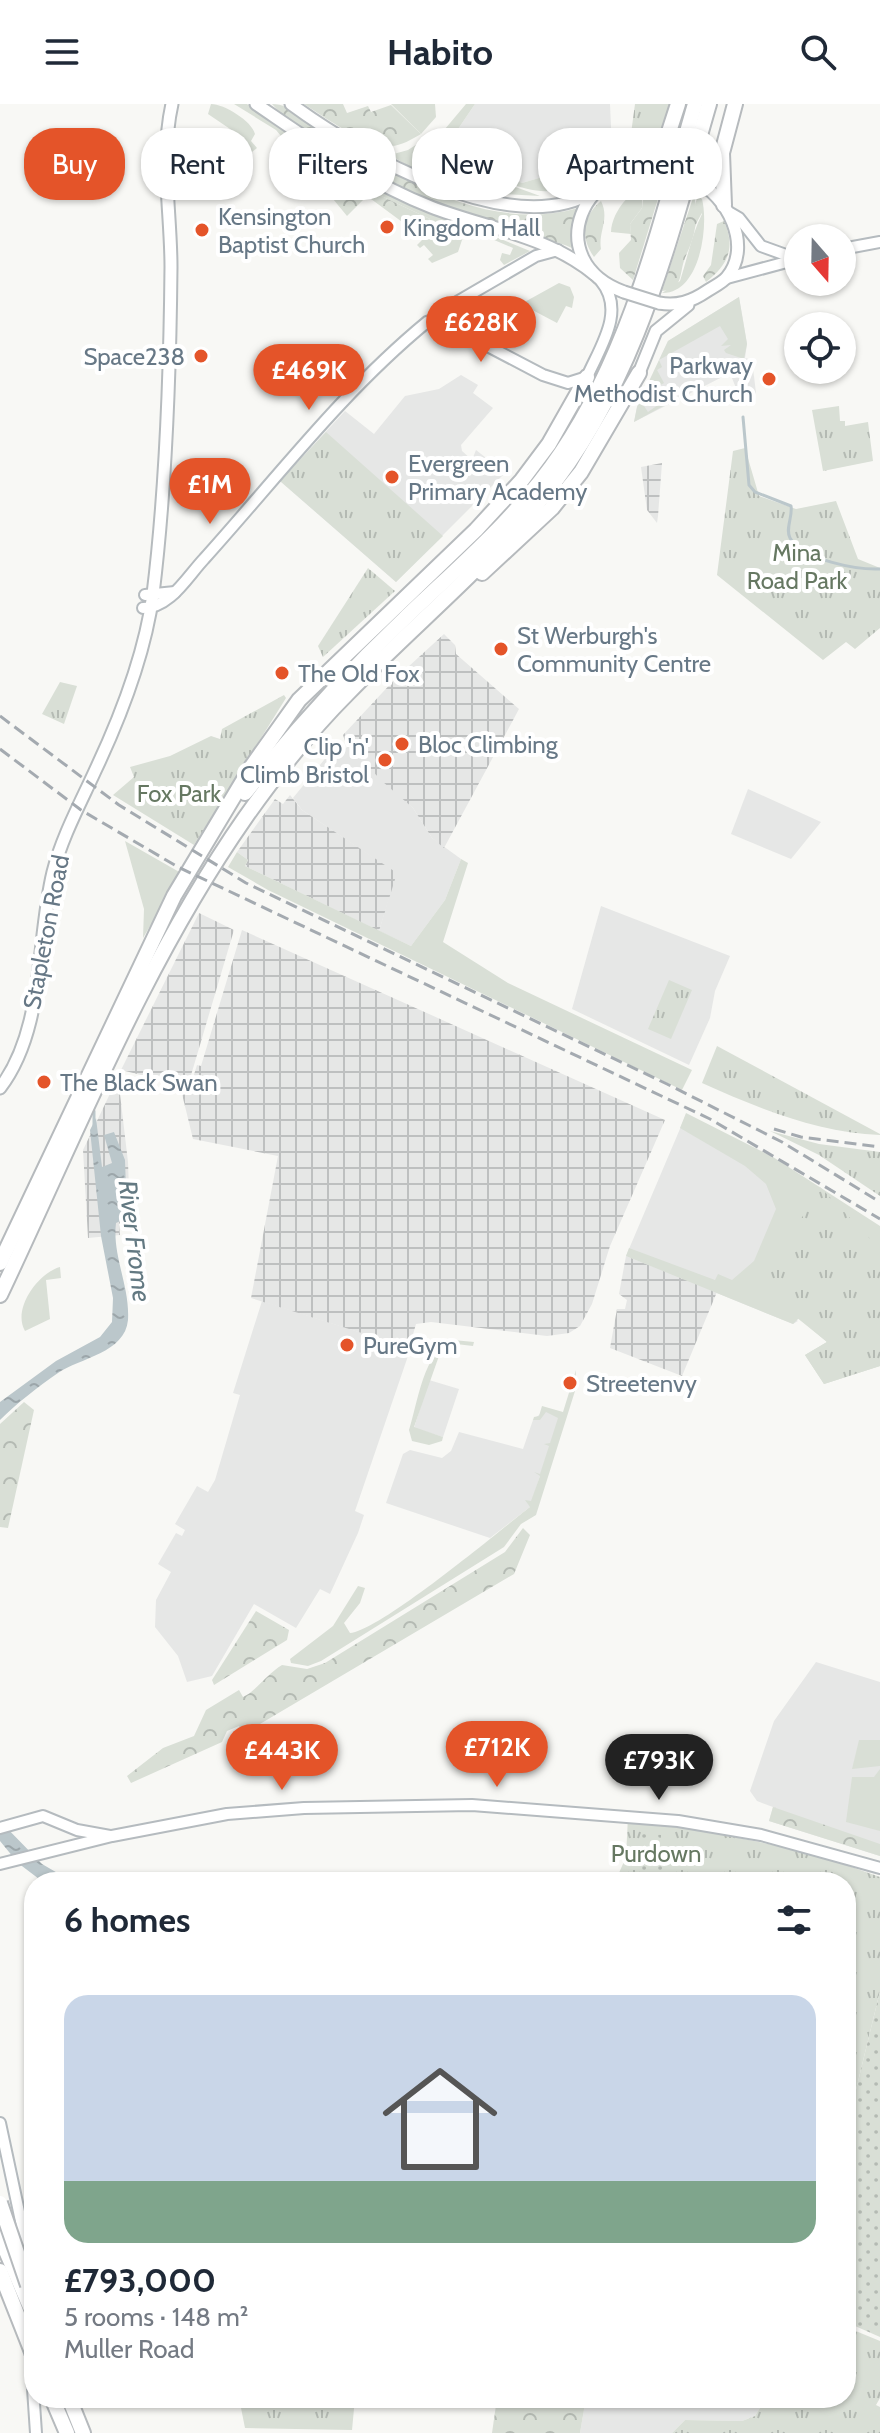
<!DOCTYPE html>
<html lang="en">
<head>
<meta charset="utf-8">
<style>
	:root { --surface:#fff; --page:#f2f2f3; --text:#1f2937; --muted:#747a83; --accent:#e45429 }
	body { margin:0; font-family:Cabin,sans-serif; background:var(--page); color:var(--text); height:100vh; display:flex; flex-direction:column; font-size:30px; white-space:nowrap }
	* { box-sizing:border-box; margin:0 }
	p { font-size:26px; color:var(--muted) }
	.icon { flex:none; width:44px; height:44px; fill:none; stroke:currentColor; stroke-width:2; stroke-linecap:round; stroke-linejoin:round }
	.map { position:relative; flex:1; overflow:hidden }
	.drawer { position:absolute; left:24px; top:1768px; width:832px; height:536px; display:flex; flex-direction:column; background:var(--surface); border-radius:32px; box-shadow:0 2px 6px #0004 }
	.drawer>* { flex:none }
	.guide { position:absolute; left:24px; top:24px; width:832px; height:72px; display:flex; gap:16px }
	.needle { width:52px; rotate:160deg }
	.tools { position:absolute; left:784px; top:120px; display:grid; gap:16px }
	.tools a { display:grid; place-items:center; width:72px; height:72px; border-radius:50%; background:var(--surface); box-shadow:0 2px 6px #0004; font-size:40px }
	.price { position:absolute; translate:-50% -68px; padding:0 18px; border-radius:28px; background:var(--accent); color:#fff; font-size:26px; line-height:52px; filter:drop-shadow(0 2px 4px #0008) }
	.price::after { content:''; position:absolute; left:50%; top:48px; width:24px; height:18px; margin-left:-12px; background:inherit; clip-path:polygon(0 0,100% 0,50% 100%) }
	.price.current { background:#222; color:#fff }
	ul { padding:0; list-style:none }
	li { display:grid; align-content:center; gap:16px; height:424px; padding:0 40px }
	li span { display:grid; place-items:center; height:248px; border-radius:24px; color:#555 }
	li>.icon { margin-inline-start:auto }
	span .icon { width:144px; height:144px; fill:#fffc; stroke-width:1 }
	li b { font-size:34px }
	h2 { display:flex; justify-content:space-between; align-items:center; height:96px; padding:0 40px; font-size:34px }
	.tag { padding:0 28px; border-radius:32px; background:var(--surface); box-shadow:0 2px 6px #0004; font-size:28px; line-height:72px }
	.tag.current { background:var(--accent); color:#fff }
	header { display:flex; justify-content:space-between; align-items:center; height:104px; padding:0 40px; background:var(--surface); font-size:36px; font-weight:700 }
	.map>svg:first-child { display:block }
	.built { fill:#e6e7e6 }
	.industrial { fill:url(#industrial-grid) }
	.grass { fill:#d9dfd6 }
	.forest { fill:url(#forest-crowns) }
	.park { fill:url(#park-tufts) }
	.garden { fill:url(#garden-dots) }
	.water { fill:url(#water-ripples) }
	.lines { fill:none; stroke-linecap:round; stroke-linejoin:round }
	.stream { stroke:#bbc7cb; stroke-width:3 }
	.secondary-tunnel { stroke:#ccd2d4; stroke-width:10; stroke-dasharray:10 5; stroke-linecap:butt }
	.secondary-casing { stroke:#b5bbbf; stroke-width:14 }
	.primary-casing { stroke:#b6bbbe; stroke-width:15 }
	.highway-casing { stroke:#b6babd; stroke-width:18 }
	.secondary { stroke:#fff; stroke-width:10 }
	.primary { stroke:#fff; stroke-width:11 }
	.highway { stroke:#fff; stroke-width:14 }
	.rail { stroke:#a4aab0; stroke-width:3; stroke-dasharray:12 6; stroke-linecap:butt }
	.primary-bridge-casing { stroke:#b6bbbe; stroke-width:15; stroke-linecap:butt }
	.highway-bridge-casing { stroke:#b6babd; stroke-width:18; stroke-linecap:butt }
	.primary-bridge { stroke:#fff; stroke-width:11 }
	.highway-bridge { stroke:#fff; stroke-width:14 }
	.poi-dot { fill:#e45429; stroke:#fff; stroke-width:3 }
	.labels { text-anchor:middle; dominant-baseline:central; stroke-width:8; stroke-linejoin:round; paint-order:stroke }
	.poi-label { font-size:24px; fill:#677886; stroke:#fff; text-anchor:start }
	.park-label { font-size:24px; fill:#667862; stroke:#fff }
	.street-label { font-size:24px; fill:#677886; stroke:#fff }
	.water-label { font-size:26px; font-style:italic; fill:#637982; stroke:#fff }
</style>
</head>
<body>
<header><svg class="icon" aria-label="menu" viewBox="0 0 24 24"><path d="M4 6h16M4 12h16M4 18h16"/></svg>Habito<svg class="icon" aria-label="search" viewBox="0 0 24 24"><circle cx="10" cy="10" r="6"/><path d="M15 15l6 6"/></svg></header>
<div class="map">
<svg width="880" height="2329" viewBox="0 0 880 2329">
	<defs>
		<pattern id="industrial-grid" width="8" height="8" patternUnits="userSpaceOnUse" patternTransform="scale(2)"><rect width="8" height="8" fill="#e6e7e6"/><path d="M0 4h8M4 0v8" fill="none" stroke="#bec0c0"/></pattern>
		<pattern id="forest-crowns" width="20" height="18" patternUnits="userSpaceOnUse" patternTransform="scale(2)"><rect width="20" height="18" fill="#d9dfd6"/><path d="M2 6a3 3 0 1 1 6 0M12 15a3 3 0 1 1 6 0" fill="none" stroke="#b4bab3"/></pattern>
		<pattern id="park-tufts" width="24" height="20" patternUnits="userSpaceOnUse" patternTransform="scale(2)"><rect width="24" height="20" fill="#d9dfd6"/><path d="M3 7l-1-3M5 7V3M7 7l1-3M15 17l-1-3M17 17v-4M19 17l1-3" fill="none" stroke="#b4bab3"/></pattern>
		<pattern id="garden-dots" width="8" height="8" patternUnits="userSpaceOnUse" patternTransform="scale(2)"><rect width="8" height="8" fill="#d9dfd6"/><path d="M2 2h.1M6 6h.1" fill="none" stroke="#b4bab3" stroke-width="1.8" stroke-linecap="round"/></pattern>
		<pattern id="water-ripples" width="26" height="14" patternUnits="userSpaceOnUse" patternTransform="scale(2)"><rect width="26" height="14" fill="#bbc7cb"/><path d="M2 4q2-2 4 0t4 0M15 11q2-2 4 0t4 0" fill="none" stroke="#9ca6aa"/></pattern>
	</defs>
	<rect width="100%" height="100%" fill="#f8f8f5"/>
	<g class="built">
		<polygon points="475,0 610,0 612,45 591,59 522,79 459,51 454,31"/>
		<polygon points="739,193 747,240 745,254 752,256 756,289 749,298 742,299 730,269 634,318 637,303 668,237"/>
		<polygon points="461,271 478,281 473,289 493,304 461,341 462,347 472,356 476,346 505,369 396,478 280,377 345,307 374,330 405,292 439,285"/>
		<polygon points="348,642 413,704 432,734 461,755 445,796 411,842 379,827 396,769 302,706 293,694 333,645 342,648"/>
		<polygon points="748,685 821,718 791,755 731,730"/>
		<polygon points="601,802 730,852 715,887 710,914 689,961 572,905"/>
		<polygon points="685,1013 815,1090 760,1184 798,1217 793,1220 626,1152"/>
		<polygon points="262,1197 409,1244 408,1252 355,1407 364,1411 358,1429 330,1490 320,1485 296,1524 254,1500 212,1572 187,1578 178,1552 155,1523 156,1496 171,1468 158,1460 176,1429 182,1432 185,1426 175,1420 197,1382 208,1388 215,1376 240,1291 233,1289"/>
		<polygon points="429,1276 459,1285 443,1333 414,1324"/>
		<polygon points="546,1305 560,1310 530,1403 490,1434 386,1399 403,1350 410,1346 442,1354 451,1347 459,1328 523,1345 533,1316"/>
		<polygon points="816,1558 880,1578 880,1752 769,1717 773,1703 757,1697 750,1687 774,1617"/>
		<polygon points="586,2294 766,2294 755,2312 742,2317 685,2316 672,2329 580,2329"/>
	</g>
	<g class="industrial">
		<polygon points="662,359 658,412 657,419 647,406 641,363"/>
		<polygon points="444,530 455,541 456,550 519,605 444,744 432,734 413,704 383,678 346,640 343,631 395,575"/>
		<polygon points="290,691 302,706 397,769 379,827 245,762 248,756 237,748 275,695 283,700"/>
		<polygon points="199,809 234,826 189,978 182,981 121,966"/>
		<polygon points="242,826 665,1016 610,1142 592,1200 580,1222 569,1229 547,1232 431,1218 416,1220 409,1244 251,1194 278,1052 193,1035 182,990 185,978 191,980 197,961 201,962"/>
		<polygon points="118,973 128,1058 130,1112 119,1120 120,1131 88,1134 83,1046"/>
		<polygon points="626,1152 717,1188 682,1272 610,1244 617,1205 625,1205 627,1196 619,1190"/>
	</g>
	<g class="grass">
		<path d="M 211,0 C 224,0 252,17 255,30 L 251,37 L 257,44 L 252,48 L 233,27 L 208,10 Z"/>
		<polygon points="234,0 247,0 335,61 376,84 530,147 504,161 500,156 502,149 510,151 513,144 466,124 458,148 432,159 428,155 433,151 424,141 420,144 417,141 422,136 413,126 430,115 358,81 296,42 296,50 276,26"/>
		<polygon points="391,0 435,0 436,13 421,30"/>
		<path d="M 466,0 L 475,0 L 454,31 L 459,51 L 522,79 L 590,59 L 612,45 L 612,49 C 602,55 599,64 590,71 C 543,106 507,76 459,58 L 445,25 Z"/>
		<polygon points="425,35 428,60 437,74 427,73 390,51 408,46"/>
		<path d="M 436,50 L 444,57 L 540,92 L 488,89 L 464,84 L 464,77 L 462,83 C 447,77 442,64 436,50 Z"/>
		<path d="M 655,77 L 663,79 L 661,85 L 642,96 L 642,104 L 630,120 L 631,130 L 611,128 C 612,106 633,83 655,77 Z"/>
		<path d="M 692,88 L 702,95 C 709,122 700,190 662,189 L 680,177 C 687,155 692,130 702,110 L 695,101 L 697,94 L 691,92 Z"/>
		<polygon points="559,179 570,183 574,193 572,204 566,202 557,219 521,200"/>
		<polygon points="739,193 747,240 744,255 726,249 724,246 731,241 721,242 728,235 720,222 659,256 662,263 657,266 664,279 648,288 651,294 642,299 648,308 665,296 667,300 634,318 637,303 668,237"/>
		<polygon points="125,737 181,769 143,834 144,805"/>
		<polygon points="237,748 248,756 245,762 411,842 445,796 461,755 468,759 443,838 508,879 692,966 682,986 268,786 228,763"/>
		<polygon points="686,1009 773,1053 880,1122 880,1262 824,1280 805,1251 827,1238 799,1214 793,1220 626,1152 629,1144 715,1176 718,1170 732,1176 754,1157 776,1105 766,1080 745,1062 680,1024"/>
		<path d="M 60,1163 L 61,1174 L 46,1176 L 50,1215 L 25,1227 C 12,1205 38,1169 60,1163 Z"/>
		<path d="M 453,1236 L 474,1238 L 473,1242 L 456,1240 L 440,1249 L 414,1323 L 443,1333 L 442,1337 L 429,1341 L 412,1337 L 409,1326 C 418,1298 423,1248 453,1236 Z"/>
		<path d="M 576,1266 L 575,1287 L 536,1411 L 521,1420 L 504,1443 L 321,1557 L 308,1562 L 291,1559 L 290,1555 L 333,1522 L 358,1482 L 365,1484 L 360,1499 L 344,1519 L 350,1529 C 380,1527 499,1427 530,1403 L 525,1396 L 531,1397 L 540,1372 L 534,1368 L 540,1370 L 549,1342 L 544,1340 L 550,1339 L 558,1314 L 546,1308 L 540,1316 L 533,1316 L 534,1313 L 539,1312 L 542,1302 L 563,1308 Z"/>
		<polygon points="859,1636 880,1636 880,1662 852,1665"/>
		<polygon points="880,1665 880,1727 846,1718 852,1673 874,1673"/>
	</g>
	<g class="forest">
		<path d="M 272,0 C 292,0 307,19 324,29 C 398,73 488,130 578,104 L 571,128 L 572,144 C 555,136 538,135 520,129 C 442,106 326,62 272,0 Z"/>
		<path d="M 304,0 L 343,0 L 347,9 L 368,2 L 371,8 L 391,1 L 421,30 C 412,35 401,42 391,42 C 363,41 327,15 304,0 Z"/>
		<polygon points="299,40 358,81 430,115 413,126 367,92 347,112 296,50"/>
		<polygon points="661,85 633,176 620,164 619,149 631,136 630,120 642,104 643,95 651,86"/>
		<path d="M 694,91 L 696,102 L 703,106 C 701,112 696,118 695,124 C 693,136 690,142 685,154 C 679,168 684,186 662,187 Z"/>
		<path d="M 601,97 C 610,115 598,128 601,145 L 594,153 C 580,133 582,113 601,97 Z"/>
		<path d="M 724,117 C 736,144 728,161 706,178 L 703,172 L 711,161 L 717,120 Z"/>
		<polygon points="24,1298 34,1306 8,1424 0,1423 0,1320"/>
		<path d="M 523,1424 L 530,1431 L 514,1470 L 243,1630 L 239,1622 L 227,1627 L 222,1638 L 131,1679 L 127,1672 L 163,1644 L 194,1632 L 206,1606 L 239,1586 L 243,1593 C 256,1587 267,1570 282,1561 L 307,1565 L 325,1559 L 505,1448 Z"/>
		<polygon points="256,1507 289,1526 287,1536 214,1581 212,1576"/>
		<polygon points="773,1703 880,1740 880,1752 769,1717"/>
		<polygon points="497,2294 586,2294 580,2329 492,2329"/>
	</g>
	<g class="park">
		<polygon points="635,0 674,0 653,39 599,73 594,69 600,56 612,49 611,35 630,37"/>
		<polygon points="839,302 840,317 845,317 845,322 868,318 873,357 823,367 812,306"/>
		<polygon points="326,328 443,432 396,478 280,377"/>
		<polygon points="745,344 759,392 796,405 836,397 858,455 880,464 880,524 855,545 846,538 823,556 717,471 733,347"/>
		<polygon points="368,464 395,487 323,553 318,542"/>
		<polygon points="60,578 77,582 64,620 42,610"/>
		<polygon points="284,591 286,594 194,741 113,691 134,673 130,663 170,652 211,632 220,635 222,625"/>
		<polygon points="669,876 692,886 671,935 648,925"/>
		<path d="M 717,942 L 880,1030 L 880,1031 C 818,1029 758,1004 702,979 Z"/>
		<polygon points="770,1027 819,1040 880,1048 880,1092 819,1051"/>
		<polygon points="820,1083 880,1145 880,1262 824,1280 805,1251 827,1238 760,1184"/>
		<polygon points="628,1712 809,1748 880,1773 880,1887 846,2027 846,1778 615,1778 626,1753"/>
		<polygon points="846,2223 880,2237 880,2294 876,2301 880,2303 880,2329 672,2329 685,2316 742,2317 755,2312 766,2294 846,2294"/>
		<polygon points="239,2294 355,2294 352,2326 245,2324"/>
	</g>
	<g class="garden">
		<polygon points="641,1729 661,1731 661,1752 670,1753 666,1775 642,1776"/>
		<polygon points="880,1887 880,2233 846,2218 846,2027"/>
	</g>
	<g class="water">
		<path d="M 96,1014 L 102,1063 L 112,1059 L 104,1031 L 114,1028 L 125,1056 L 127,1114 L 116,1119 C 112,1152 130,1182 128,1216 C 125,1249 80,1254 58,1269 C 38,1283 17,1299 0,1316 L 0,1298 L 56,1257 L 100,1233 L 112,1218 L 113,1194 L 101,1132 L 90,1026 Z"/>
		<polygon points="0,1717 42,1760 73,1778 43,1778 18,1759 0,1737"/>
	</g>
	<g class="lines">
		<g class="stream">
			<path d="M 743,313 L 749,381 L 755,388 L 791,402 C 793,412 785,425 790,434 C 802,456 858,466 880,465"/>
			<polyline points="94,1021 94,1007"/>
		</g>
		<polyline class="secondary-tunnel" points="32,2270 34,2233"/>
		<g class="secondary-casing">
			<g id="secondary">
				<polyline points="727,107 739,114 761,142 797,155"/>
				<polyline points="842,145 880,138"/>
				<polyline points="727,174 798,155"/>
				<path d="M 436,215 L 543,271 L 568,279 L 587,273 C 600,243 626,207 601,177"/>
				<polyline points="145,491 175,488"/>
				<path d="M 143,504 C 170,504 187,473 204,455 C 277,374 342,288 427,218 L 436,215 L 438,209 L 536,152 L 558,146"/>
				<polyline points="0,1724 43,1712 77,1726 110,1732"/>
				<polyline points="0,1760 112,1732 227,1710 304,1704 472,1701 678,1717 761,1731 880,1764"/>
				<polyline points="0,2019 34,2178"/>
				<polyline points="32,2270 36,2329"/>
			</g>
		</g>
		<g class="primary-casing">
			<g id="primary">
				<path d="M 256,0 C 312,38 367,78 431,103 C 486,124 548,132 594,170"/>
				<path d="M 291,0 C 359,50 510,137 593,88"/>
				<path d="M 624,188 C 539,157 582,52 666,68"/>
				<path d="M 659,199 C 677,202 691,198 707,187 C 713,183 722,179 727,173 C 753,142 727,91 695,77"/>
				<polyline points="639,269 656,227 688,201"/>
				<path d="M 0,984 C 45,925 36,838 53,768 C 62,733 80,700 95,667 C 121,612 145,550 153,490 C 166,385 170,270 171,163 C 171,109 160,53 172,0"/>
			</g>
		</g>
		<g class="highway-casing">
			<g id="highway">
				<polyline points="618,72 666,37 678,0"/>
				<polyline points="724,101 722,49 735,0"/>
				<polyline points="482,469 552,404 581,368 639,269"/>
				<path d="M 245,689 C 294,627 346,570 404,515 C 458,463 519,412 561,349 C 632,244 660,120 695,0"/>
				<polyline points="0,1159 174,792 252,662 299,596 476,426 522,376 549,340 587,273"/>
				<path d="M 0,1191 C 76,1031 143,860 245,714 C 276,670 310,627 348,589 C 412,523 484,464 542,394 C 636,281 669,137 709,0"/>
				<polyline points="0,2133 34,2212"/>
				<polyline points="0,2167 32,2248"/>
				<polyline points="52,2294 67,2329"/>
				<polyline points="69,2294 83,2329"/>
			</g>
		</g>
		<use href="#secondary" class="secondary"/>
		<use href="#primary" class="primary"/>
		<use href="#highway" class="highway"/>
		<g class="rail">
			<polyline points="0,612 119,701 246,779 667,980 782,1038 880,1098"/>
			<polyline points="0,645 81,706 178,763 710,1015 880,1115"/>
			<polyline points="774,1025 801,1033 880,1043"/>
		</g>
		<g class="primary-bridge-casing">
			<g id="primary-bridge">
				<polyline points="666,68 695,77"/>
				<polyline points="624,188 659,199"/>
			</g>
		</g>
		<g class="highway-bridge-casing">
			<g id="highway-bridge">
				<polyline points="0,2099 28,2181"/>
				<polyline points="32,2248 34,2253"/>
			</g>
		</g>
		<use href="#primary-bridge" class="primary-bridge"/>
		<use href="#highway-bridge" class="highway-bridge"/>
	</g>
	<g class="poi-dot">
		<circle cx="387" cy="123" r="8"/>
		<circle cx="202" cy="126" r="8"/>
		<circle cx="201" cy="252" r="8"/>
		<circle cx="769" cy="275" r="8"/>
		<circle cx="392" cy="373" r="8"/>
		<circle cx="501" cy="545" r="8"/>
		<circle cx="282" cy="569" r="8"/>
		<circle cx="402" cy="640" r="8"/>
		<circle cx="385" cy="656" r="8"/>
		<circle cx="44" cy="978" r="8"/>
		<circle cx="347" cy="1241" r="8"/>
		<circle cx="570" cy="1279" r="8"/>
	</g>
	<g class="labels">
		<g class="poi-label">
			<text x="218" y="112">Kensington<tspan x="218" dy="28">Baptist Church</tspan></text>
			<text x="403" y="123">Kingdom Hall</text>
			<text x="185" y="252" text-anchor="end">Space238</text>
			<text x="753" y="261" text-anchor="end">Parkway<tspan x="753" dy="28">Methodist Church</tspan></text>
			<text x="408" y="359">Evergreen<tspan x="408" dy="28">Primary Academy</tspan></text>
			<text x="517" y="531">St Werburgh's<tspan x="517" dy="28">Community Centre</tspan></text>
			<text x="298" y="569">The Old Fox</text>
			<text x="418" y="640">Bloc Climbing</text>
			<text x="369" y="642" text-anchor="end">Clip 'n'<tspan x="369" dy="28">Climb Bristol</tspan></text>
			<text x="60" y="978">The Black Swan</text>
			<text x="363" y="1241">PureGym</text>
			<text x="586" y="1279">Streetenvy</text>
		</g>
		<g class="park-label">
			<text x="797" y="448">Mina<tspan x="797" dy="28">Road Park</tspan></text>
			<text x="179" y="689">Fox Park</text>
			<text x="656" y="1749">Purdown</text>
		</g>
		<g class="street-label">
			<text transform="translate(46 828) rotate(-79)">Stapleton Road</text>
		</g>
		<g class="water-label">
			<text transform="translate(135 1137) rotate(83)">River Frome</text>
		</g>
	</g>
</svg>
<div class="tools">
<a><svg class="needle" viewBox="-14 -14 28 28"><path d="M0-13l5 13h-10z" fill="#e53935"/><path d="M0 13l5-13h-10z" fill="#747a83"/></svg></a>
<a><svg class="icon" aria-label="locate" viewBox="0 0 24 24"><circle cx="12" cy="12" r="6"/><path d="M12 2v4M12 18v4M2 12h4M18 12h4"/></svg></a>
</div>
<b class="price" style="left:481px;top:260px">£628K</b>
<b class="price" style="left:309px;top:308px">£469K</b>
<b class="price" style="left:210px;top:422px">£1M</b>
<b class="price" style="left:497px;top:1685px">£712K</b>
<b class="price" style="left:282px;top:1688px">£443K</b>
<b class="price current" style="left:659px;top:1698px">£793K</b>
<div class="guide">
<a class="tag current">Buy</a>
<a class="tag">Rent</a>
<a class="tag">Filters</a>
<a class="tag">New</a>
<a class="tag">Apartment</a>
</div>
<section class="drawer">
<h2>6 homes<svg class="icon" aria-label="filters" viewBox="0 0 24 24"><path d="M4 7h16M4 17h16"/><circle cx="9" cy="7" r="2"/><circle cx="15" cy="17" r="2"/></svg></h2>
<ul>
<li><span style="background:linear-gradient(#c9d6e8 75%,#7fa58c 0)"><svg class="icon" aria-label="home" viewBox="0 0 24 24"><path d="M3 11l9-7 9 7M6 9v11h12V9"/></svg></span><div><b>£793,000</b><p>5 rooms · 148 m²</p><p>Muller Road</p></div></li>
</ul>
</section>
</div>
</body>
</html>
